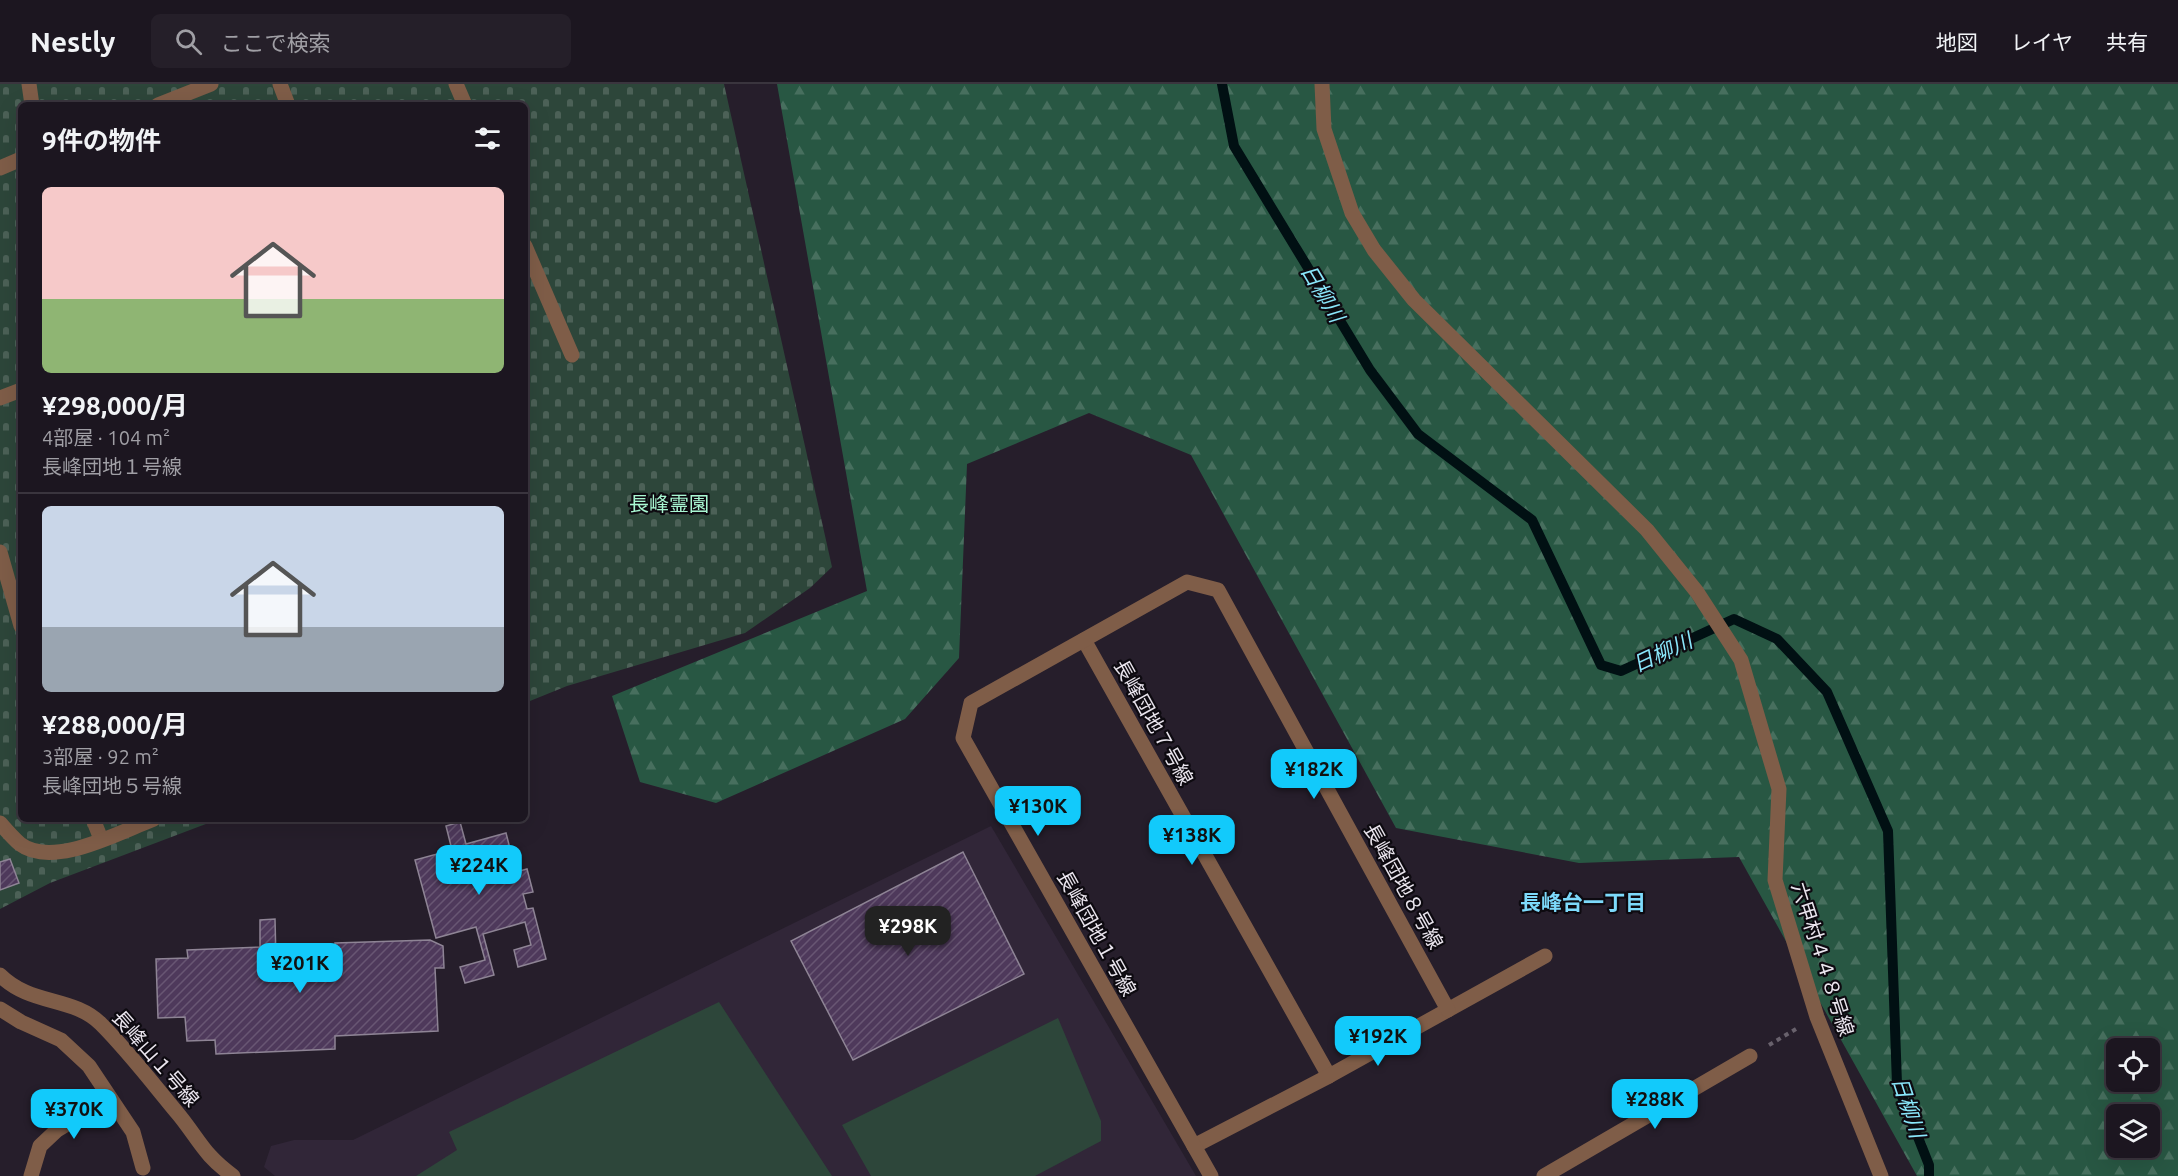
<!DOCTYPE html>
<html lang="ja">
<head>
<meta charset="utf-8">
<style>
	:root { --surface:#1c1620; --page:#251f29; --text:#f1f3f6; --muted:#a09fa5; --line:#3a353e; --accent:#12cafb }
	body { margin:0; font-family:Ubuntu,"Noto Sans JP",sans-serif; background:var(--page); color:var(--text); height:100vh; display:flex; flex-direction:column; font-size:22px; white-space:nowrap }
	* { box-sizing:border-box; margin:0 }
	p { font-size:20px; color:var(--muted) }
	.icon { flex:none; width:33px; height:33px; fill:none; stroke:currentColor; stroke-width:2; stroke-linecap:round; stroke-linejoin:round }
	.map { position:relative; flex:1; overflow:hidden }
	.details { position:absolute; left:18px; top:18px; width:510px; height:720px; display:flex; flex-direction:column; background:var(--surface); border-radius:9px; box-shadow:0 6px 24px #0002,0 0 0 2px var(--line) }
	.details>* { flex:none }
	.tools { position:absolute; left:2106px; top:954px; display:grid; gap:12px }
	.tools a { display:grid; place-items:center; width:54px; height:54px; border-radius:9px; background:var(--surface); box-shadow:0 6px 24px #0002,0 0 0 2px var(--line); font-size:30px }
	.price { position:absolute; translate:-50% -51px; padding:0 14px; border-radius:12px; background:var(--accent); color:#111; font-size:20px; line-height:39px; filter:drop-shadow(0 2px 3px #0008) }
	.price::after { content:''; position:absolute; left:50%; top:36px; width:18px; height:14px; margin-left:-9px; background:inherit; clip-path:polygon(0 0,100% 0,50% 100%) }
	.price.active { background:#222; color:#fff }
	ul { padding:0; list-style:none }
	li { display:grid; align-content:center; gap:12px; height:318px; padding:0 24px }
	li+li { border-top:2px solid var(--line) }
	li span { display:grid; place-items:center; height:186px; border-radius:9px; color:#555 }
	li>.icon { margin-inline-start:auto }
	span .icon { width:108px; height:108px; fill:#fffc; stroke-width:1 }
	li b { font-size:26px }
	h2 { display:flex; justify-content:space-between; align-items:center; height:72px; padding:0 24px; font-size:26px }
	header { display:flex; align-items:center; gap:36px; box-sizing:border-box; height:84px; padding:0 30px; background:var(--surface); border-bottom:2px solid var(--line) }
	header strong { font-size:28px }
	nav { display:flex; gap:33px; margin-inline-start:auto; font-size:21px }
	.search { width:420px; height:54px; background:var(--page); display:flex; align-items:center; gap:15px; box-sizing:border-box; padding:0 21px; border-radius:9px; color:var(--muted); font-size:22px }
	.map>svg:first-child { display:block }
	.built { fill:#312638 }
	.green { fill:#2d463a }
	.forest { fill:url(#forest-firs); fill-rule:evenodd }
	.cemetery { fill:url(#cemetery-stones) }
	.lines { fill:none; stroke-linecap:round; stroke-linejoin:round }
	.stream { stroke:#011013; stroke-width:10 }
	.building { fill:url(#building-hatch); stroke:#8e8495; stroke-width:1.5 }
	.path { stroke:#68616c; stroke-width:4; stroke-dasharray:4.5 4.5; stroke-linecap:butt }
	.service { stroke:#7f5d48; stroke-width:15 }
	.minor { stroke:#7f5d48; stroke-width:15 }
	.labels { text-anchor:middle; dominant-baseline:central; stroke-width:4.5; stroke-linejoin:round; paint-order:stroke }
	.park-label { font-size:20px; fill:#a9f7d2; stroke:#0d0a10 }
	.street-label { font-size:20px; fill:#eae5ee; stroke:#0d0a10 }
	.water-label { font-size:21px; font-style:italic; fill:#8ae7fb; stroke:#0d0a10 }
	.neighbourhood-label { font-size:21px; font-weight:bold; fill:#7ddafb; stroke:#0d0a10 }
</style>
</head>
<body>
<header>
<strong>Nestly</strong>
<div class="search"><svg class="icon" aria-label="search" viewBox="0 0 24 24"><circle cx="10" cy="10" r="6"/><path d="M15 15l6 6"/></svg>ここで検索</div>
<nav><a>地図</a><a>レイヤ</a><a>共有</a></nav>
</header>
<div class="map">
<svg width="2178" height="1092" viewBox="0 0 2178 1092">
	<defs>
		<pattern id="forest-firs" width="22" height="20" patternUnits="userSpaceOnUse" patternTransform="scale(1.5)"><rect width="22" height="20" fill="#285743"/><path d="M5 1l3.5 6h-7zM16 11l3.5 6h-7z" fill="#476f5e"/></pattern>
		<pattern id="cemetery-stones" width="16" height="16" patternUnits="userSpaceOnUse" patternTransform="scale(1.5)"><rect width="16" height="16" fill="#2d463a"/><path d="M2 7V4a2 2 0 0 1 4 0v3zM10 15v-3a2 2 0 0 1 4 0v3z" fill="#4c6157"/></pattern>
		<pattern id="building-hatch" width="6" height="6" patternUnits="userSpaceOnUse" patternTransform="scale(1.5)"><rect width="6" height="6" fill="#4e395b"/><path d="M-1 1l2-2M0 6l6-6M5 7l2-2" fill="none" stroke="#685673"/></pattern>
	</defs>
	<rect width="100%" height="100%" fill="#261e2b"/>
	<polygon class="built" points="991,742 1196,1092 275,1092 264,1083 271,1062 294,1056 353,1056"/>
	<g class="green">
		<polygon points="719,918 832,1092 416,1092 457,1066 449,1048"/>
		<polygon points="1058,934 1101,1037 1101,1057 1035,1092 871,1092 842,1041"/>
	</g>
	<path class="forest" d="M 777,0 L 2178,0 L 2178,1092 L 1917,1092 L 1739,773 L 1579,779 L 1396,744 L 1191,371 L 1089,329 L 967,380 L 959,574 L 905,635 L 716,719 L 640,698 L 612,612 L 867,507 ZM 2116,964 L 2150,964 L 2150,998 L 2116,998 ZM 2116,1030 L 2150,1030 L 2150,1064 L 2116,1064 Z"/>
	<polygon class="cemetery" points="0,0 724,0 832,483 810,504 745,549 567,602 525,619 525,21 21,21 21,735 219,735 50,799 0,825"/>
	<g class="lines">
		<polyline class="stream" points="1222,0 1234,62 1370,286 1418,350 1532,436 1601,581 1621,587 1734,535 1777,555 1827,608 1888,747 1897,1000 1929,1081 1929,1092"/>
	</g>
	<g class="building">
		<polygon points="460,738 466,760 506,749 516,788 527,785 533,808 523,810 527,825 533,824 546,875 518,883 514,866 531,861 525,838 483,850 494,891 465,899 460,883 485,876 476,843 436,854 415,776 452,766 446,742"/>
		<polygon points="963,768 1024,890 853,976 791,857"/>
		<polygon points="10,775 19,799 0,806 0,778"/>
		<polygon points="275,835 276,877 317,875 318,894 336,894 335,859 430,856 443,862 444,884 435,884 438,947 335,952 335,965 216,970 215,956 187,957 185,933 158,934 156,875 188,874 187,866 260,863 260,836"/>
	</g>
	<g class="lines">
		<polyline class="path" points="1769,961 1796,945"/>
		<g class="service">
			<polyline points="29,0 32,21"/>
			<polyline points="280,0 288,21"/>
			<polyline points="456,0 465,21"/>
			<polyline points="158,21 211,0"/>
			<polyline points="0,84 21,75"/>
			<polyline points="525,162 572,271"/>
			<polyline points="0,314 21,306"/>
			<polyline points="0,468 21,542"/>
			<polyline points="93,735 101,755"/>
			<path d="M 0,739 C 6,746 13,754 20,760 C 53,785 119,748 154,735"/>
		</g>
		<g class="minor">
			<polyline points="1322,0 1324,45 1352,129 1374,166 1414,216 1647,446 1697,508 1741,576 1779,705 1775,796 1817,933 1881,1092"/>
			<polyline points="1084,556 1329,992"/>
			<path d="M 0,891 C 31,922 73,912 101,940 C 129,968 154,1001 179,1031 C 200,1057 204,1071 233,1092"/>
			<polyline points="0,925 21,938 61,956 89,982 133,1048 143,1084"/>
			<polyline points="1194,1062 1329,992 1545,872"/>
			<polyline points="31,1092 40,1062 57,1046 110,1014"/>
			<polyline points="1211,1092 963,654 971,619 1187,498 1218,506 1448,926"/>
			<polyline points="1544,1092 1750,972"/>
		</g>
	</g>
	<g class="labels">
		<g class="park-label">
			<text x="669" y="419">長峰霊園</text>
		</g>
		<g class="street-label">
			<text transform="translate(1154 638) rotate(61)">長峰団地７号線</text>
			<text transform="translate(1404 802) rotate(61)">長峰団地８号線</text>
			<text transform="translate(1097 849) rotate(61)">長峰団地１号線</text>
			<text transform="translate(1823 875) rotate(72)">六甲村４４８号線</text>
			<text transform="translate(156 974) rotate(49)">長峰山１号線</text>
		</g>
		<g class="water-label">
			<text transform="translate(1323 209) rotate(59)">日柳川</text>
			<text transform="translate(1662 568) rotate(-25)">日柳川</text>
			<text transform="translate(1909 1023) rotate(72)">日柳川</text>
		</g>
		<g class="neighbourhood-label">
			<text x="1583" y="818">長峰台一丁目</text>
		</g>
	</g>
</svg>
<div class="tools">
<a><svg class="icon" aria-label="locate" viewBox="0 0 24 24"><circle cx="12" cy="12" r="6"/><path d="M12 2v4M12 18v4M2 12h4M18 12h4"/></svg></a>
<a><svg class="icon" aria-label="layers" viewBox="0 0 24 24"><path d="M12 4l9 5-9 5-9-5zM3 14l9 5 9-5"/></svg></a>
</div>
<b class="price" style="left:1314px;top:716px">¥182K</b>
<b class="price" style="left:1038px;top:753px">¥130K</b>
<b class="price" style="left:1192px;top:782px">¥138K</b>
<b class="price" style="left:479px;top:812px">¥224K</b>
<b class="price active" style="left:908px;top:873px">¥298K</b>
<b class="price" style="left:300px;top:910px">¥201K</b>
<b class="price" style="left:1378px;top:983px">¥192K</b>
<b class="price" style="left:1655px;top:1046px">¥288K</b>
<b class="price" style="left:74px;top:1056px">¥370K</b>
<section class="details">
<h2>9件の物件<svg class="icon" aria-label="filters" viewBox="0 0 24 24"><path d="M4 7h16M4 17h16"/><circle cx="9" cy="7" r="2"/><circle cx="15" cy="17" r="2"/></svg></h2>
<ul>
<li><span style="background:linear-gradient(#f6c9c9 60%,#8fb573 0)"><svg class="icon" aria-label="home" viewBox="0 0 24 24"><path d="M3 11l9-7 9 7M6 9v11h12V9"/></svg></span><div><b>¥298,000/月</b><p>4部屋 · 104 m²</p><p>長峰団地１号線</p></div></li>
<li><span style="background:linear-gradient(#c9d6e8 65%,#9aa5b1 0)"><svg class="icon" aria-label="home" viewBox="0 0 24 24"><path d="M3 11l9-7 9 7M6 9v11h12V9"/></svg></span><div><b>¥288,000/月</b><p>3部屋 · 92 m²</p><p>長峰団地５号線</p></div></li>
</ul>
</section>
</div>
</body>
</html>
